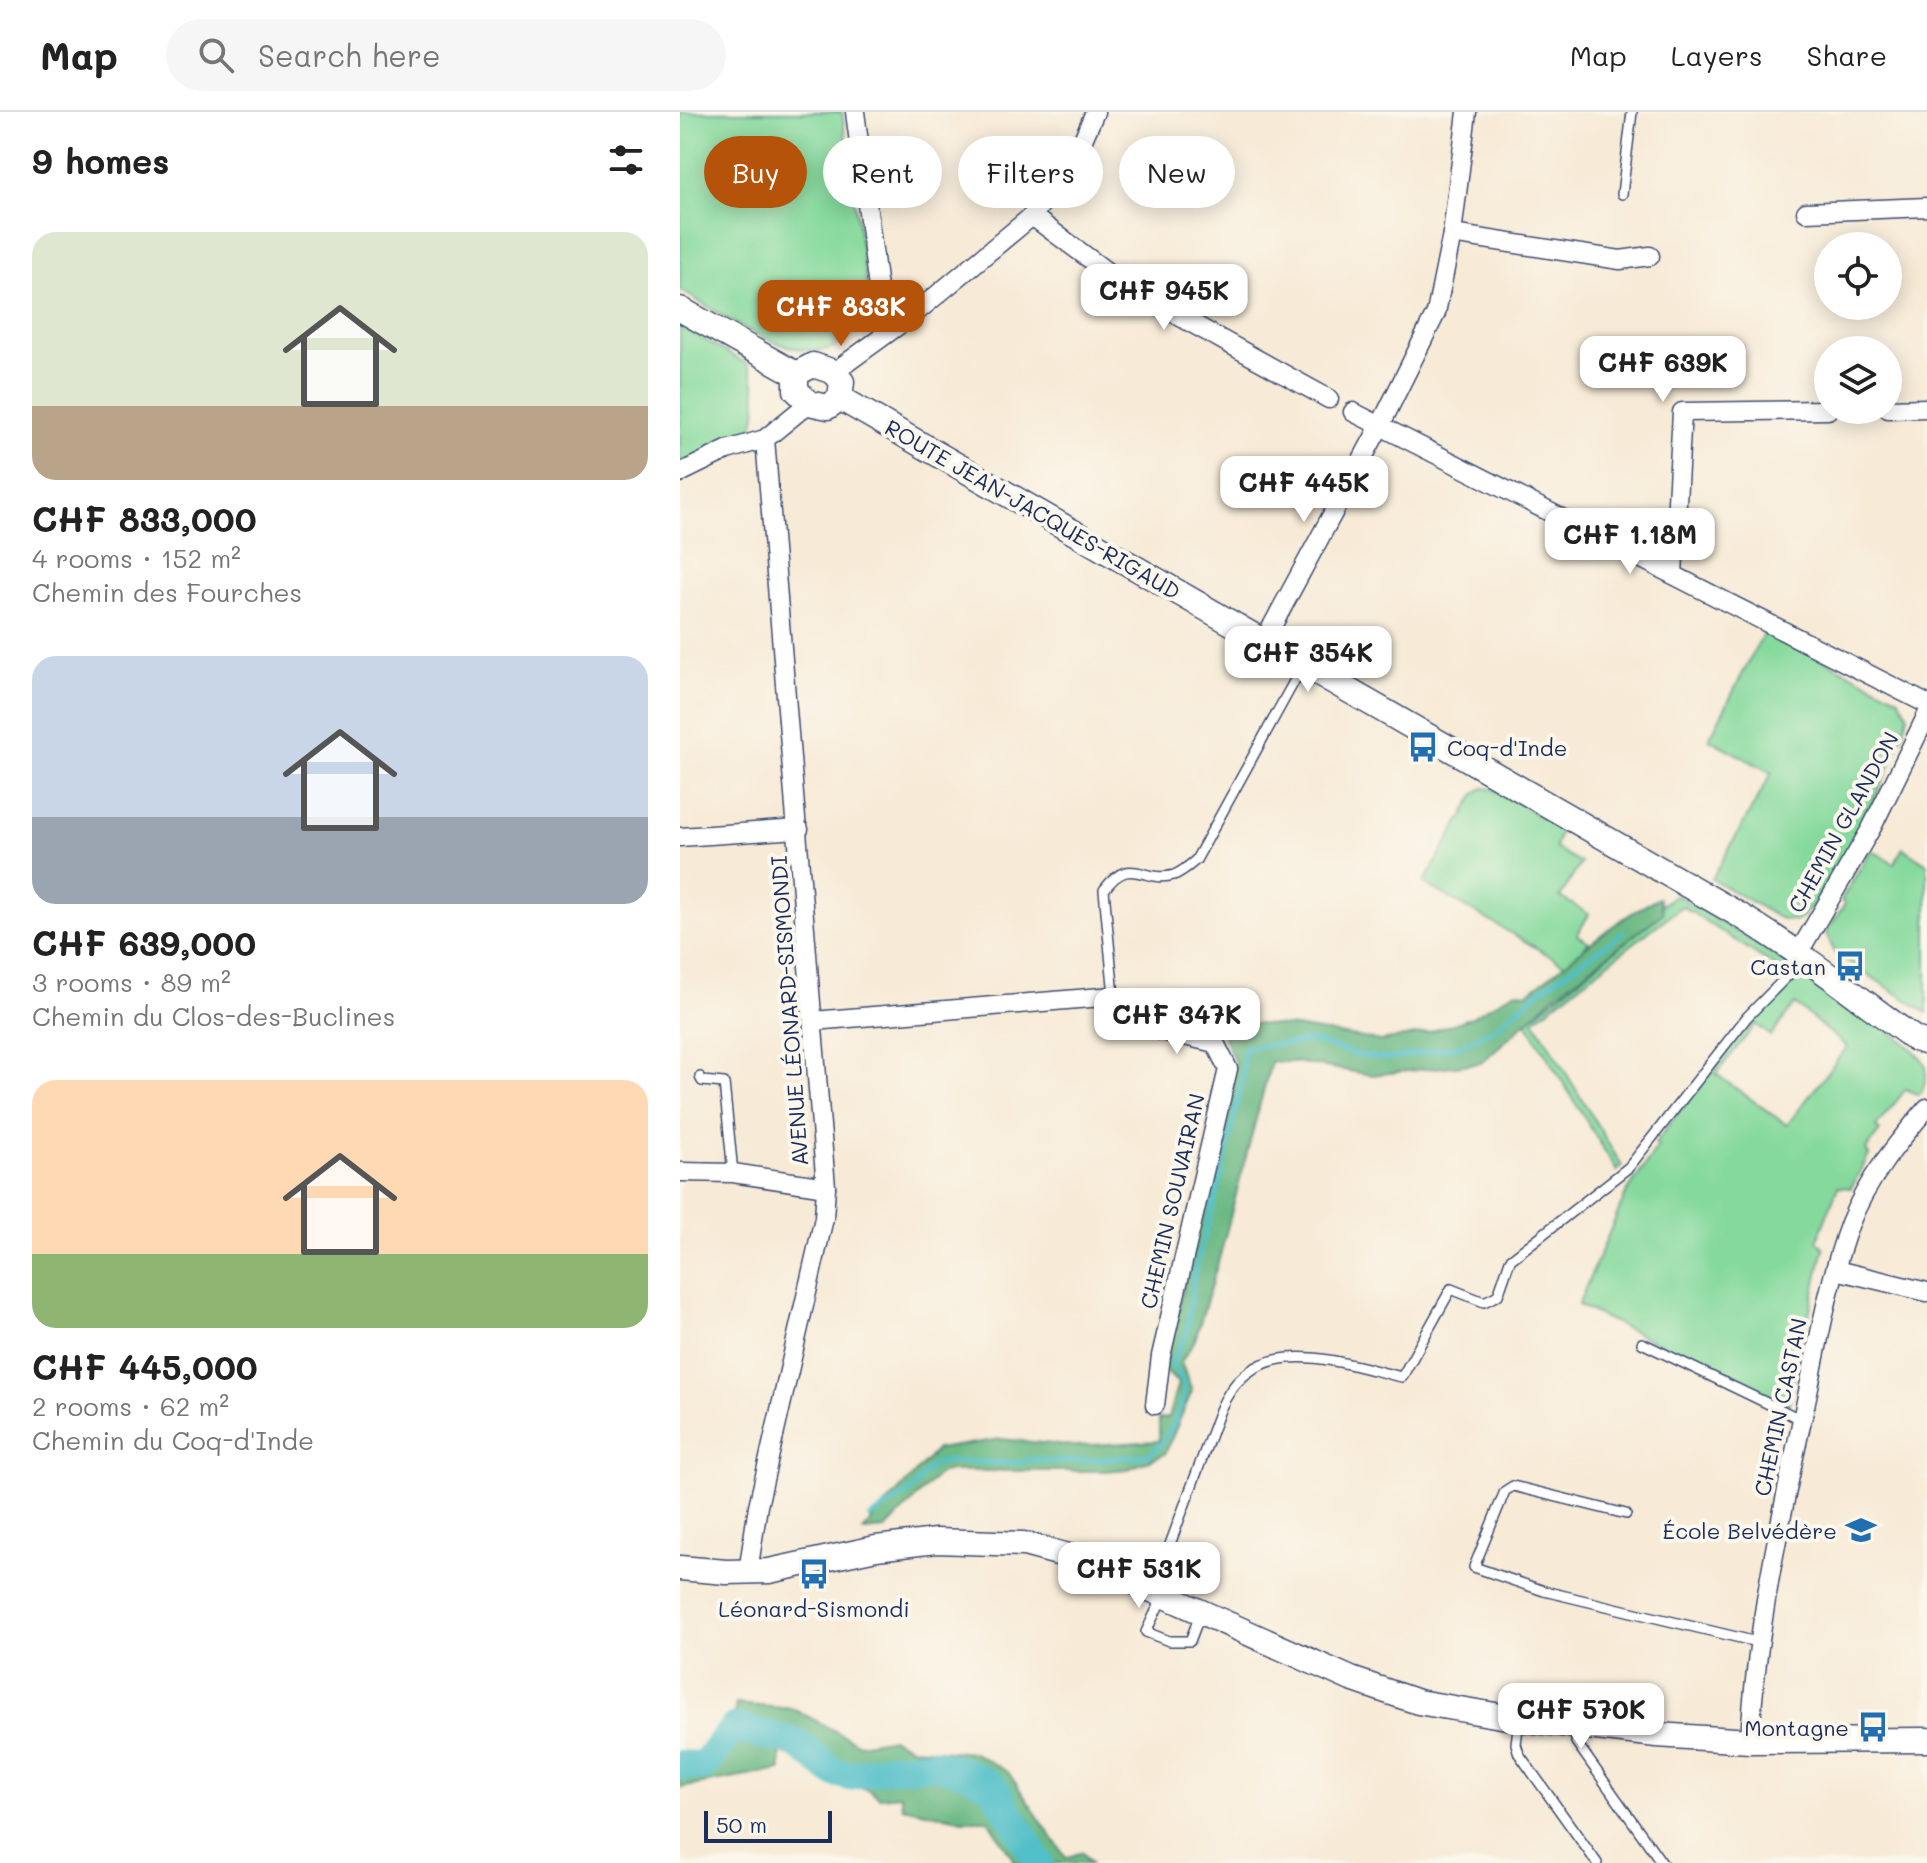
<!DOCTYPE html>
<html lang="en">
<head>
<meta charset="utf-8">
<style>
	:root { --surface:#fff; --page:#f6f6f6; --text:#222; --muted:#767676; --line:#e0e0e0; --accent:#b45309 }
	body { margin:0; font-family:Mali,sans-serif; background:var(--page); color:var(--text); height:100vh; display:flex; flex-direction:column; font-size:30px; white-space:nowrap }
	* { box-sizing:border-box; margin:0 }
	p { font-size:26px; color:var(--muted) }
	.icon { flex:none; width:44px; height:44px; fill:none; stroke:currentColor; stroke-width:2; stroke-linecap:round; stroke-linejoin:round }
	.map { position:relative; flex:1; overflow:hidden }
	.drawer { display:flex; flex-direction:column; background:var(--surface); width:680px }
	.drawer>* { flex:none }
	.top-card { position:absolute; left:24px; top:24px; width:760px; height:72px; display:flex; gap:16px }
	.buttons { position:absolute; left:1134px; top:120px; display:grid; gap:16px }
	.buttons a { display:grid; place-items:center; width:88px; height:88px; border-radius:50%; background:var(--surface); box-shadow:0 4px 20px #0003; font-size:40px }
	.scale { position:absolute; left:24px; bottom:20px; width:128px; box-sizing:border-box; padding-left:8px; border:4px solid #1b2f5e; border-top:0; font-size:22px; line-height:28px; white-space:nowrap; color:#1b2f5e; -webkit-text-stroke:6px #fbf7ec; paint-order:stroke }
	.price { position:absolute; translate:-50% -68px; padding:0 18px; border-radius:16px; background:#fff; color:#222; font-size:26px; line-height:52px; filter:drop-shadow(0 2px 4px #0008) }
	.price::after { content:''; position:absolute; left:50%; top:48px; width:24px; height:18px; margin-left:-12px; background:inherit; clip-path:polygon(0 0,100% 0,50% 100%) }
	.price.selected { background:var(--accent); color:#fff }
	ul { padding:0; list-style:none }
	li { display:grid; align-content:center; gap:16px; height:424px; padding:0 32px }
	li span { display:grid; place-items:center; height:248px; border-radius:24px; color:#555 }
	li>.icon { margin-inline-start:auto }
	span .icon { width:144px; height:144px; fill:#fffc; stroke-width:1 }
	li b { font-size:34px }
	h2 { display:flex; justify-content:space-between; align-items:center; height:96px; padding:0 32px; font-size:34px }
	.chip { padding:0 28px; border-radius:36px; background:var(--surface); box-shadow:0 4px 20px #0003; font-size:28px; line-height:72px }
	.chip.selected { background:var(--accent); color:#fff }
	header { display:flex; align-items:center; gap:48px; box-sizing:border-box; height:112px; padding:0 40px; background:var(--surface); border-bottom:2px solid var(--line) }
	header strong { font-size:38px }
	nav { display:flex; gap:44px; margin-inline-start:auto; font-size:28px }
	.search { width:560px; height:72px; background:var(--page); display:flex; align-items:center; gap:20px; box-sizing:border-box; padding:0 28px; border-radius:44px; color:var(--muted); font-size:30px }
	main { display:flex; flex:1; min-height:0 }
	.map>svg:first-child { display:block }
	.green { fill:#85d99c; stroke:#50847d; stroke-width:2; fill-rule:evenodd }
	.forest { fill:#6cb984; stroke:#447471; stroke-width:2 }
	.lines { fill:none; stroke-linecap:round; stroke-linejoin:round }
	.stream { stroke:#51bfc8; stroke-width:5 }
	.river { stroke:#51bfc8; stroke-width:30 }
	.service-casing { stroke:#3c4b70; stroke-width:12 }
	.minor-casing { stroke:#3c4b70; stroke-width:21 }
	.tertiary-casing { stroke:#3c4b70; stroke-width:27 }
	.service { stroke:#fff; stroke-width:9 }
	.minor { stroke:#fff; stroke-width:18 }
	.tertiary { stroke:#fff; stroke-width:24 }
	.labels { text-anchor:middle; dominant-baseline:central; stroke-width:8; stroke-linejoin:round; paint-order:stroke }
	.street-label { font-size:22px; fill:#1b2f5e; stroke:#fbf7ec }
	.poi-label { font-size:22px; fill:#1b2f5e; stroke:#fbf7ec; text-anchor:end }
</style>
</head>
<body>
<header>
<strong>Map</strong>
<div class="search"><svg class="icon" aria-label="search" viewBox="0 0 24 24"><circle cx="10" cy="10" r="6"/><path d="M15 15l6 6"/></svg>Search here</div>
<nav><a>Map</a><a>Layers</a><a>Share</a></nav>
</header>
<main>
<section class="drawer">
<h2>9 homes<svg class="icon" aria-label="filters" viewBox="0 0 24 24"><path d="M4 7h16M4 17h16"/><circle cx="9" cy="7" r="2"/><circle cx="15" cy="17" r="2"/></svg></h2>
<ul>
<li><span style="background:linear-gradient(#dfe7d0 70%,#b9a48a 0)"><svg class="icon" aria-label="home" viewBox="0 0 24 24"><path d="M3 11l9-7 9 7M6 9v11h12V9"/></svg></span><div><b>CHF 833,000</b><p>4 rooms · 152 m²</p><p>Chemin des Fourches</p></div></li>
<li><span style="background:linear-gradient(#c9d6e8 65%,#9aa5b1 0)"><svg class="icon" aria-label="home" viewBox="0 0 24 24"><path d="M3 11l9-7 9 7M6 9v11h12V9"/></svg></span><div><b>CHF 639,000</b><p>3 rooms · 89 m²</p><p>Chemin du Clos-des-Buclines</p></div></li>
<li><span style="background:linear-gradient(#ffd9b3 70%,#8fb573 0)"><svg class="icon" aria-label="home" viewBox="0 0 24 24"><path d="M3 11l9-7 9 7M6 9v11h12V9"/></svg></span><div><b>CHF 445,000</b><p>2 rooms · 62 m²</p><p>Chemin du Coq-d'Inde</p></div></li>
</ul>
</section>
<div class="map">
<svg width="1247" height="1751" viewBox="0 0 1247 1751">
	<rect width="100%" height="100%" fill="#fbf7ec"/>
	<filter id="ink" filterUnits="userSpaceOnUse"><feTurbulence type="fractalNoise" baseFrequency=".0125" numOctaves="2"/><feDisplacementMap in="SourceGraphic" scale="16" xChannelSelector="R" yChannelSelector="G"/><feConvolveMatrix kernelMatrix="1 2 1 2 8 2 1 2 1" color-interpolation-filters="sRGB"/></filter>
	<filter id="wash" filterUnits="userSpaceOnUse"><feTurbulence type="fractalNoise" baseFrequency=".006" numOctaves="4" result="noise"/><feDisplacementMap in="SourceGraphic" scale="32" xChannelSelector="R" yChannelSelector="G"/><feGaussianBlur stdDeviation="1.8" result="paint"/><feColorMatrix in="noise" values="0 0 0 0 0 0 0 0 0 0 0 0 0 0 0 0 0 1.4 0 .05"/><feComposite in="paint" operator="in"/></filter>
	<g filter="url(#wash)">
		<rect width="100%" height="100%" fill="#f7ead6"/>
		<g class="green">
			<path d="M 0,0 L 162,0 L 188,182 C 168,294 56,211 0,178 Z"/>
			<path d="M 0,214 L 67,252 C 76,265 81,306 70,318 L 0,353 Z"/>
			<path d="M 1085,518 L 1219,586 L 1228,603 C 1224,636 1144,796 1116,809 L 1099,806 L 1032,767 L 1092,661 L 1029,627 Z"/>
			<polygon points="803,676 813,677 881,717 875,736 901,751 880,785 909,802 897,823 909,830 886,853 744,771 796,681"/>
			<polygon points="1223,736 1247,752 1247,901 1155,841 1146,821 1165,792 1161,788 1191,738 1214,751"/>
			<polygon points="996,783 1110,853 1104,860 1002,794 854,908 942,1054 937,1059 846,910 982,801 981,793"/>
			<path d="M 1121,857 C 1144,874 1239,933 1246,954 C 1247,965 1245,975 1239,983 L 1226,977 L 1196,1015 L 1200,1019 L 1186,1038 L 1189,1043 L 1171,1076 L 1158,1075 L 1137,1129 L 1144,1136 L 1108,1294 L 898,1193 L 946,1082 L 978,1034 L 975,1031 L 1073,906 ZM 1115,892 L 1167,935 L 1107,1013 L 1036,962 L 1076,912 L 1091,924 Z"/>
		</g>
		<g class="forest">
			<path d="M 979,786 L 983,801 L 873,885 L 801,951 L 692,963 L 615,950 L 591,950 L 541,1140 L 515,1228 L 501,1250 L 512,1279 L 485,1342 L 448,1357 L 425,1359 L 267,1359 L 259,1362 L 206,1417 L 182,1419 L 257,1337 L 321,1327 L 394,1334 L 479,1329 L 479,1307 L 488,1306 L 498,1271 L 484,1258 L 555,951 L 544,925 L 555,910 L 615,915 L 701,929 L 747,921 L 790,906 L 836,879 L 847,881 C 891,850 929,810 979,786 Z"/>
			<path d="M 56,1592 L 114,1597 L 179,1632 L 212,1626 L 233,1636 L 294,1641 L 328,1660 L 386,1746 L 402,1740 L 411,1751 L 336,1751 L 308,1708 L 284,1708 L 222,1695 L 221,1683 L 199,1685 C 181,1670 176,1679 157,1673 C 134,1666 131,1648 100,1641 L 101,1658 L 0,1676 L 0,1660 C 49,1654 49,1638 56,1592 Z"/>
		</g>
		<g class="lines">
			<path class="stream" d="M 190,1406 L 231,1379 L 251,1354 L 264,1349 L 333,1351 L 355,1347 L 376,1350 L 466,1344 C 484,1337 506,1293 504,1273 C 503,1265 494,1260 492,1251 L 507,1220 L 514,1162 L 539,1073 L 563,965 L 564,936 L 633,929 L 677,943 L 707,947 L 780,934 L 815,916 L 859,879 L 943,821"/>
			<polyline class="river" points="0,1653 23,1654 54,1616 115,1630 152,1659 170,1664 205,1656 256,1652 290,1662 314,1676 359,1751"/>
		</g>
	</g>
	<g filter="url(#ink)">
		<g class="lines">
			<g class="service-casing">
				<g id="service">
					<polyline points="942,82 952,0"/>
					<path d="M 434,884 L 424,778 C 451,741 462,772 494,763 C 502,760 510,753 516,748 L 622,555"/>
					<polyline points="20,965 22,969 44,971 53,1061"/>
					<polyline points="962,1231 1122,1308"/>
					<polyline points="946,1402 833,1374 825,1379 794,1455 864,1479 1077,1530"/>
					<path d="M 473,1478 L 540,1298 C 574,1216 660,1251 722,1265 L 771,1177 L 804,1190 L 818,1183 L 830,1148 L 949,1055 L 1067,905 L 1124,847"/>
					<polyline points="483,1484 466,1520 489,1529 510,1529 520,1503"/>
					<polyline points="839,1607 836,1632 839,1642 917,1751"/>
					<polyline points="896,1615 896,1630 982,1751"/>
				</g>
			</g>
			<g class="minor-casing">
				<g id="minor">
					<polyline points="175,0 204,222"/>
					<polyline points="1126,100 1247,95"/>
					<polyline points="352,104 450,177 649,287"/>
					<polyline points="772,122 940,148 970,144"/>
					<polyline points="154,260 234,202 352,104 392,53 415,0"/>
					<polyline points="1208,297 1247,296"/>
					<polyline points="673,300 1247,592"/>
					<polyline points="0,361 47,338 85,327 129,291"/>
					<polyline points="993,462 1002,300 1148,298"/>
					<polyline points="584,529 700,314 756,201 772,122 787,0"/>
					<polyline points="0,725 119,717"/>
					<polyline points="1119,840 1192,715 1247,603"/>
					<polyline points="133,909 434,884 469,916 535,931 548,957 481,1244 475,1293"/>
					<polyline points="0,1060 53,1061 146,1075"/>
					<polyline points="1156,1158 1247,1180"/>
					<polyline points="68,1460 78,1394 144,1106 146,1075 85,327"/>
					<path d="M 1070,1629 C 1076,1515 1101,1405 1125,1294 C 1138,1233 1148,1170 1170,1111 C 1187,1068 1217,1031 1247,996"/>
				</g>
			</g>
			<g class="tertiary-casing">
				<g id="tertiary">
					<polyline points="0,197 116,262"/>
					<polygon points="133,253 154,260 162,270 160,286 148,295 129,291 116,278 116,262"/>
					<path d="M 160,286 L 1061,804 C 1122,841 1177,885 1235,927 L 1247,931"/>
					<polyline points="0,1456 46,1460 89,1459 196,1436 256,1429 344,1432 407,1449 671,1567 738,1590 839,1607 977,1623 1070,1629 1247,1628"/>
				</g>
			</g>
			<use href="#service" class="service"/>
			<use href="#minor" class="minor"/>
			<use href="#tertiary" class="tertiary"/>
		</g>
	</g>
	<defs>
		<g id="bus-bare" transform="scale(2.4)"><path d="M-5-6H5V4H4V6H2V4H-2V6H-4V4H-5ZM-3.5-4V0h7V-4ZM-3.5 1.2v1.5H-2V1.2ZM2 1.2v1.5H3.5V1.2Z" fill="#1f6fb2" stroke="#fbf7ec" stroke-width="2.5" paint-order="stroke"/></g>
		<g id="school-bare" transform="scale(2.4)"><path d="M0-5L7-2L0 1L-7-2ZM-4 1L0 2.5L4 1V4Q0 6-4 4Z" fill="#1f6fb2" stroke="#fbf7ec" stroke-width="2.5" paint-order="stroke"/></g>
	</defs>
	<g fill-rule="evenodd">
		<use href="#bus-bare" x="743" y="635"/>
		<use href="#bus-bare" x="1170" y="854"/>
		<use href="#school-bare" x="1181" y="1418"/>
		<use href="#bus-bare" x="134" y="1462"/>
		<use href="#bus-bare" x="1193" y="1615"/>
	</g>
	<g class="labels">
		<g class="street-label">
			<text transform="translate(353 397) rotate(30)">ROUTE JEAN-JACQUES-RIGAUD</text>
			<text transform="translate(1163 710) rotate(-61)">CHEMIN GLANDON</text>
			<text transform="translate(109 899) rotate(-94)">AVENUE LÉONARD-SISMONDI</text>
			<text transform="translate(492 1089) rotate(-77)">CHEMIN SOUVAIRAN</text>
			<text transform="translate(1100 1295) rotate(-78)">CHEMIN CASTAN</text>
		</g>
		<g class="poi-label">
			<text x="767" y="635" text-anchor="start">Coq-d'Inde</text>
			<text x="1146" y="854">Castan</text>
			<text x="1157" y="1418">École Belvédère</text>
			<text x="134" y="1496" text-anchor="middle">Léonard-Sismondi</text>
			<text x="1169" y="1615">Montagne</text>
		</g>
	</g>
</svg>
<div class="buttons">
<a><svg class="icon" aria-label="locate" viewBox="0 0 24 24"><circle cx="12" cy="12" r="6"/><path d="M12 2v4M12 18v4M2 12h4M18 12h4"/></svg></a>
<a><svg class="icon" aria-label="layers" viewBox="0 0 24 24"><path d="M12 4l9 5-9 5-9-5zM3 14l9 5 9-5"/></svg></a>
</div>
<div class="scale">50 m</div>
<b class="price" style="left:484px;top:220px">CHF 945K</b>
<b class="price selected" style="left:161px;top:236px">CHF 833K</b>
<b class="price" style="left:983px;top:292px">CHF 639K</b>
<b class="price" style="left:624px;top:412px">CHF 445K</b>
<b class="price" style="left:950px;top:464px">CHF 1.18M</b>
<b class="price" style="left:628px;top:582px">CHF 354K</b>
<b class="price" style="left:497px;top:944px">CHF 347K</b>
<b class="price" style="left:459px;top:1498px">CHF 531K</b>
<b class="price" style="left:901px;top:1639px">CHF 570K</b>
<div class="top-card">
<a class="chip selected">Buy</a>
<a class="chip">Rent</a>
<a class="chip">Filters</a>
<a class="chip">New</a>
</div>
</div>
</main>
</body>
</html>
